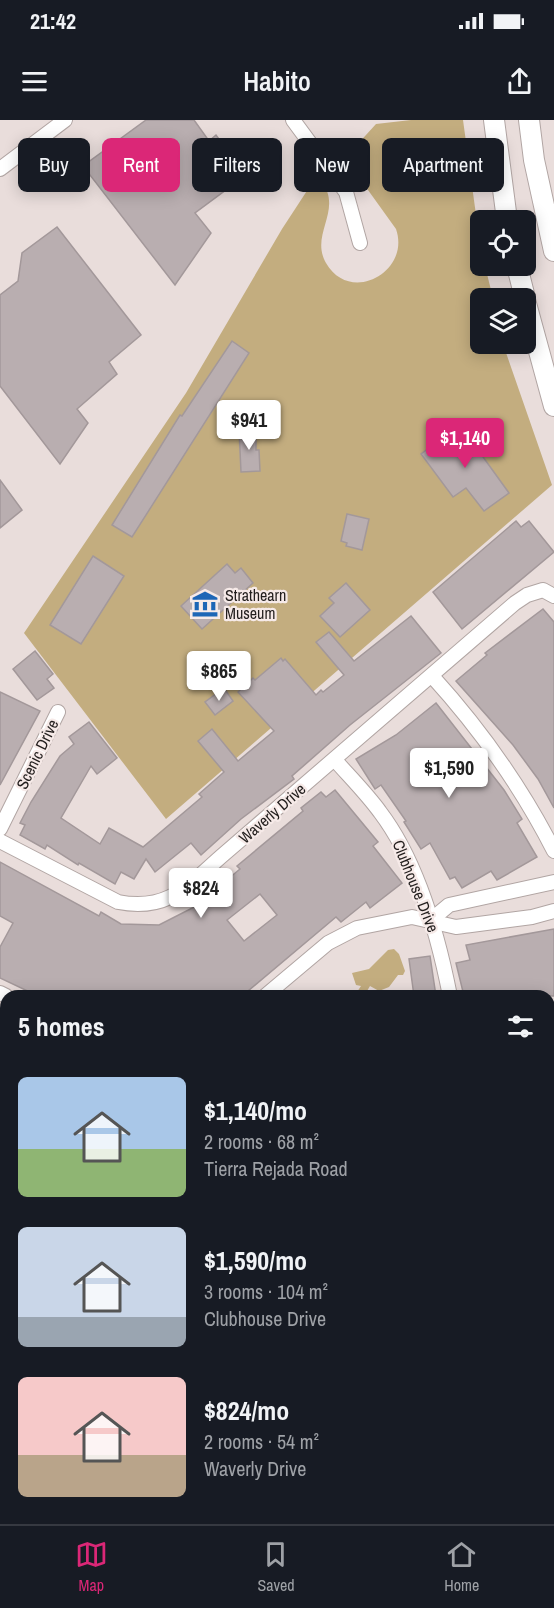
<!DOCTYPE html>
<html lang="en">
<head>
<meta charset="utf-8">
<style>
	:root { --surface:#171b24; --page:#242831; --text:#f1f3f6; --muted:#9ea1a6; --line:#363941; --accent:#db2777 }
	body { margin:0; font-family:"Archivo Narrow",sans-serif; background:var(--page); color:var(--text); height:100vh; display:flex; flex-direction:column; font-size:22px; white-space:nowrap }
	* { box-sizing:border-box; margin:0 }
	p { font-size:20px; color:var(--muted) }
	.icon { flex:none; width:33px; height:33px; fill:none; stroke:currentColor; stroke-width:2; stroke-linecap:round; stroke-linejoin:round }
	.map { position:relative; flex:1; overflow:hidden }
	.side { position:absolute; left:0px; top:870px; width:555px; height:534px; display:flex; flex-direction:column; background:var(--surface); border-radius:18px 18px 0 0; box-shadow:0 3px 15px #0003 }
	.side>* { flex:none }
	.banner { position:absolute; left:18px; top:18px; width:519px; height:54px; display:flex; gap:12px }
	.tools { position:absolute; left:470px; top:90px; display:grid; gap:12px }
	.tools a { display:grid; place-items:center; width:66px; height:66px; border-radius:9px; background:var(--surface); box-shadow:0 3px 15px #0003; font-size:30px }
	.price { position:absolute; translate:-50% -51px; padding:0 14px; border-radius:6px; background:#fff; color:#222; font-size:20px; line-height:39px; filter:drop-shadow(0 2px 3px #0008) }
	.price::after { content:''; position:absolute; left:50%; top:36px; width:18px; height:14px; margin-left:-9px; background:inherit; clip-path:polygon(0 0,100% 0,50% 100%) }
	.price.on { background:var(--accent); color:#fff }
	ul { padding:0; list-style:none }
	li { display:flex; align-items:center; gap:18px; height:150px; padding:0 18px }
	li span { display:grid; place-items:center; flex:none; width:168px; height:120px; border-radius:9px; color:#555 }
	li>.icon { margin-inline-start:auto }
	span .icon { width:72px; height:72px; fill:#fffc; stroke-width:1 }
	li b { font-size:26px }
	h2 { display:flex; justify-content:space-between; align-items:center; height:72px; padding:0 18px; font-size:26px }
	.chip { padding:0 21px; border-radius:9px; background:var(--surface); box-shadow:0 3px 15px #0003; font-size:21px; line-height:54px }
	.chip.on { background:var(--accent); color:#fff }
	.status { display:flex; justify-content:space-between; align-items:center; height:42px; padding:0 30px; background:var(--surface); direction:ltr }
	.status svg { height:16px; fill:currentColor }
	header { display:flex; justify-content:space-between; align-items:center; height:78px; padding:0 18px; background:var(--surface); font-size:27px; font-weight:600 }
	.menu { display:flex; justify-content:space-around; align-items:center; height:84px; border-top:2px solid var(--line); background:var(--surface); font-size:16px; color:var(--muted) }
	.menu a { display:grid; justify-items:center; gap:3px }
	.menu .on { color:var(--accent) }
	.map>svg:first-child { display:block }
	.green { fill:#c3ad7f }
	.building { fill:#b9aeb0; stroke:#a3989a; stroke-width:1.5; fill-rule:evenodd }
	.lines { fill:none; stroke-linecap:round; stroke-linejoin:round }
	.street-casing { stroke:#b1a5a3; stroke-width:16 }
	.secondary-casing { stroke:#b1a5a3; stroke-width:22 }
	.street { stroke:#fff; stroke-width:14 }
	.secondary { stroke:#fff; stroke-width:20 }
	.labels { text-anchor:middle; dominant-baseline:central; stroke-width:4.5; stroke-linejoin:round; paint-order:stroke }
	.poi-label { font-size:16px; fill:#221e1d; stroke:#f6eae8; text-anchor:start }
	.street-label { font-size:16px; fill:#221e1d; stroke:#f6eae8 }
</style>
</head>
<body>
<div class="status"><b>21:42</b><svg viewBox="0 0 49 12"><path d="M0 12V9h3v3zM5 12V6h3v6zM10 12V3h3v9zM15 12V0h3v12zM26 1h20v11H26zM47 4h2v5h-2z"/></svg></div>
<header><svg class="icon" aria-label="menu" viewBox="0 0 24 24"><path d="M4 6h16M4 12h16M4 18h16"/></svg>Habito<svg class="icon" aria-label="share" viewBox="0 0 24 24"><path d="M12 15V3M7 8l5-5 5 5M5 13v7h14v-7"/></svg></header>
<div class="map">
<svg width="554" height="1404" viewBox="0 0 554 1404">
	<rect width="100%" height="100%" fill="#e9dddb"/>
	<g class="green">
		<path d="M 411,0 L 463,0 L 480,124 L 480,146 L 485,146 L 493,178 L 480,178 L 480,224 L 503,224 L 552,365 L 166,699 L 24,513 L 186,273 L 282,109 L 314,60 L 320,59 C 345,90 309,113 326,143 C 350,185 411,152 396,109 L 345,38 L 376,4 Z"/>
		<polygon points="394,829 399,834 405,851 403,855 398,855 389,867 379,871 370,866 364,876 357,872 361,866 356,865 352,853 369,849 388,830"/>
	</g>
	<g class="building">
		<polygon points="146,0 194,0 209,21 216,15 246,55 195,93 211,113 175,165 83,46"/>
		<polygon points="57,107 141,215 109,242 117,254 77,289 88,303 60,344 0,266 0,175 18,161 22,133"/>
		<polygon points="232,221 249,233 132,417 112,405 180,295 182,296"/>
		<polygon points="460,305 509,373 484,391 466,368 453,377 421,334"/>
		<polygon points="256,308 256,330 259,330 260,351 241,352 239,309"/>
		<polygon points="0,360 22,390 0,408"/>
		<polygon points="347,394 369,399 362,430 346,426 347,423 341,421"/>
		<polygon points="516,401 521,407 529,401 554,432 462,509 433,472"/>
		<polygon points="93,436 124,456 81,524 50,505"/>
		<polygon points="227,444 235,453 241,448 253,463 202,509 181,486"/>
		<polygon points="346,463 370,490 340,517 320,496 334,483 329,478"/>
		<polygon points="543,489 554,502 554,688 538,659 513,625 456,561 487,535 485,533"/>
		<polygon points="411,496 441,533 350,605 292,656 294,659 241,699 201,735 191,723 155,752 146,739 134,759 121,752 115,764 79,743 78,745 47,725 45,729 20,715 25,705 20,703 31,682 60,636 74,624 69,617 89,602 117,638 97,654 91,646 61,698 100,724 109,708 143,727 202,677 199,674 224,652 198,621 212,609 238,641 274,611 238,572 253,558 255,560 281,538 283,541 285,539 316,575 321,570 323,572 344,555 316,522 329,512 354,541"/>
		<polygon points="35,531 53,554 47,559 54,568 37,580 13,549"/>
		<polygon points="224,568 233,581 215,595 205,582"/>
		<polygon points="0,572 40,591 0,665"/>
		<polygon points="436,583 504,670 522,699 517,703 537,737 497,760 491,751 462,768 455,757 450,759 430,723 421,729 404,702 406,701 381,665 375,669 356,639 396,615"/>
		<path d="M 335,670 L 378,722 L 373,726 L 402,763 L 370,788 L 366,782 L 341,802 L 336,797 L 242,876 L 38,876 L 0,858 L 0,827 L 13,803 L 0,796 L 0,742 L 99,796 L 101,792 L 121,804 L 159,805 L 214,777 L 211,773 L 240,749 L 237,746 L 303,691 L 301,688 L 321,672 L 326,677 ZM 260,774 L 277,795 L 244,821 L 227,800 Z"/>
		<polygon points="554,809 554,876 464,876 456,843 470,840 466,825"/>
		<polygon points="430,836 436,876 414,876 409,839"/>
	</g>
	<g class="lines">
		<g class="street-casing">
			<g id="street">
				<polyline points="293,0 346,72 360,123"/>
				<polyline points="0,49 65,0"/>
				<path d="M 432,556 C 481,610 521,666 554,731"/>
				<path d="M 335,640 C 350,657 367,674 380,692 C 418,742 438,815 450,876"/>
				<polyline points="0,709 58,592"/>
				<path d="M 0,721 L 118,782 C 169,792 188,765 224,734 L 515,483 L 527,475 L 543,470 L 554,476"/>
				<polyline points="431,800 449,785 554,762"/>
				<polyline points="0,873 6,876"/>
				<polyline points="265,876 328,823 357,808 412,797 456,807 532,797 554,791"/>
				<polyline points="549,927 554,926"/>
				<polyline points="0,1003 6,991"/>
				<polyline points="0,1034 6,1037"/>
				<polyline points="549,1066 554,1065"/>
				<polyline points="0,1194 6,1194"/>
				<polyline points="0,1323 6,1325"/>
			</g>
		</g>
		<g class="secondary-casing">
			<g id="secondary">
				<polyline points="494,0 507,100"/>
				<polyline points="529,0 534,40 554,131"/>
				<polyline points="517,146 525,178"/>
				<polyline points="525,180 554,286"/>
			</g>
		</g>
		<use href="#street" class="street"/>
		<use href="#secondary" class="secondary"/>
	</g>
	<defs>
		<g id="museum-bare" transform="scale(2.07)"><path d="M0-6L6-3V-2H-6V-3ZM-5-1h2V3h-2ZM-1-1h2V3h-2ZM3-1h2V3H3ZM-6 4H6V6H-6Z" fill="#1d66b6" stroke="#f6eae8" stroke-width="2.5" paint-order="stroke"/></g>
	</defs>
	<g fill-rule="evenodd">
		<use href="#museum-bare" x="205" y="484"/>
	</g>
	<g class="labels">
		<g class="poi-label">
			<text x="225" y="475">Strathearn<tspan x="225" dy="18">Museum</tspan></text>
		</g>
		<g class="street-label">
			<text transform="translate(37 634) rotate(-64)">Scenic Drive</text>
			<text transform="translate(272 693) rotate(-41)">Waverly Drive</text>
			<text transform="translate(416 766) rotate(68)">Clubhouse Drive</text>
		</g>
	</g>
</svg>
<div class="tools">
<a><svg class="icon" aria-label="locate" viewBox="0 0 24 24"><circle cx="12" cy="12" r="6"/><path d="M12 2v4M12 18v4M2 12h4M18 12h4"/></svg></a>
<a><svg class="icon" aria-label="layers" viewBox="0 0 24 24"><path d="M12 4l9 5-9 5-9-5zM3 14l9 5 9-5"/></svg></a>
</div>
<b class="price" style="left:249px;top:331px">$941</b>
<b class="price on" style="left:465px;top:349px">$1,140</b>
<b class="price" style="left:219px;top:582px">$865</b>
<b class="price" style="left:449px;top:679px">$1,590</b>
<b class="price" style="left:201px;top:799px">$824</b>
<div class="banner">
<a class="chip">Buy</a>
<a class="chip on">Rent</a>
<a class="chip">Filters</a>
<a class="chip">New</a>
<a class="chip">Apartment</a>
</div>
<section class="side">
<h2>5 homes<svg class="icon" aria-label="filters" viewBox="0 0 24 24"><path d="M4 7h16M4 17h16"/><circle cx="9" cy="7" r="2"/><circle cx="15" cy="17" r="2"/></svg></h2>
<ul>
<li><span style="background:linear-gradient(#a9c7e8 60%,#8fb573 0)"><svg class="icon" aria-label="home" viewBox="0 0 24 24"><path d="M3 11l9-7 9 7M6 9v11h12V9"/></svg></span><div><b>$1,140/mo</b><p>2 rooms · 68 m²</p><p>Tierra Rejada Road</p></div></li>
<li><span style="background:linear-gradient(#c9d6e8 75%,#9aa5b1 0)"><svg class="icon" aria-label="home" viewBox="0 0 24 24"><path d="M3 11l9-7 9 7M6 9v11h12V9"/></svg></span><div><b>$1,590/mo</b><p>3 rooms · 104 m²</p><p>Clubhouse Drive</p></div></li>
<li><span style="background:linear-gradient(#f6c9c9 65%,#b9a48a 0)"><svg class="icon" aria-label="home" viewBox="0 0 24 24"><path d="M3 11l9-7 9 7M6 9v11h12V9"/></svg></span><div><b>$824/mo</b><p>2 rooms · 54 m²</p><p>Waverly Drive</p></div></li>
</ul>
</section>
</div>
<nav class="menu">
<a class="on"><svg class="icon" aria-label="map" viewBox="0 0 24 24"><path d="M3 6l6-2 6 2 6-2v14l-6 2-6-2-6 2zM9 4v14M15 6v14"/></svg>Map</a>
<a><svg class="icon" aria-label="saved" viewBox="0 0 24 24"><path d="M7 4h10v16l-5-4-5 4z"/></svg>Saved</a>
<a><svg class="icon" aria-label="home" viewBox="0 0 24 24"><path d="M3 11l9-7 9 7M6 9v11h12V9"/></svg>Home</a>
</nav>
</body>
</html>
